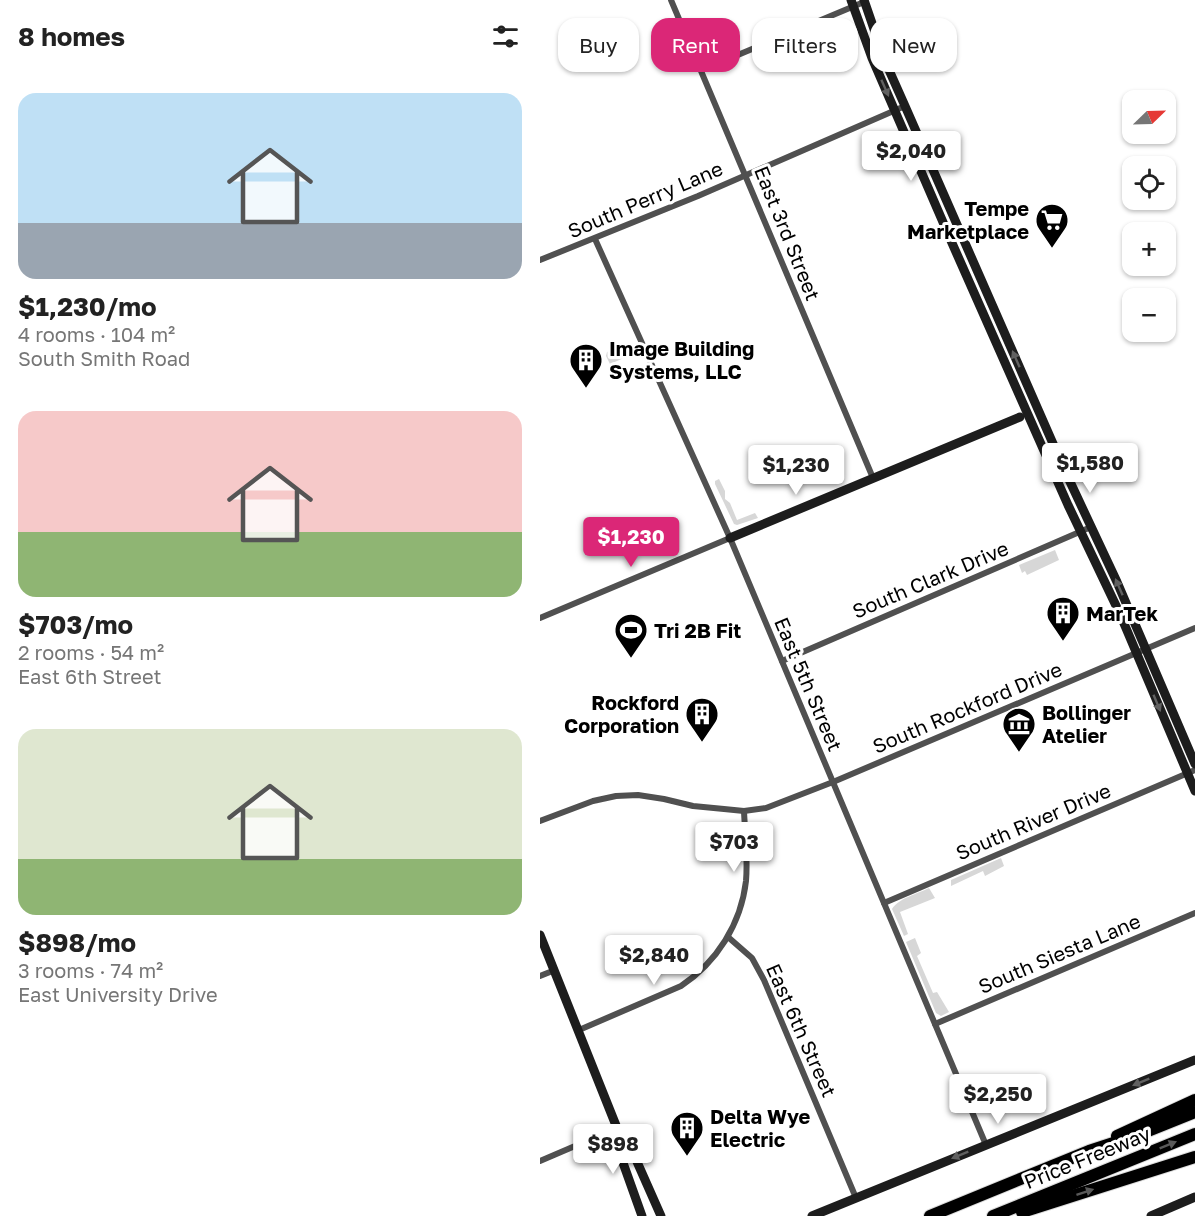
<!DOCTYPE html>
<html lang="en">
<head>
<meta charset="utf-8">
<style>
	:root { --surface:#fff; --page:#f2f2f2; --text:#222; --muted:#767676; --accent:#db2777 }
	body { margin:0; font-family:"Golos Text",sans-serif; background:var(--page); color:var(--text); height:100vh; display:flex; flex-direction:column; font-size:22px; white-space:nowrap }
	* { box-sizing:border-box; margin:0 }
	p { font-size:20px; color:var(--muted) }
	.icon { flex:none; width:33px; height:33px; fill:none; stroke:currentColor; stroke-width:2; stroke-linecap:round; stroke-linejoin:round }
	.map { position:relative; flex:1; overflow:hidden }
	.panel { display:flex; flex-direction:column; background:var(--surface); width:540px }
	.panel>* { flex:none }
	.hud { position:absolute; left:18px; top:18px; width:546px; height:54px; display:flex; gap:12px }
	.needle { width:39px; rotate:67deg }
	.tools { position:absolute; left:582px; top:90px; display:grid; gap:12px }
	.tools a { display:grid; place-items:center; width:54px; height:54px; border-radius:12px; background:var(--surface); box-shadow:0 2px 4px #0004; font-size:30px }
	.price { position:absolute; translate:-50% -51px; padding:0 14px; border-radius:6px; background:#fff; color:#222; font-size:20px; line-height:39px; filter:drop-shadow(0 2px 3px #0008) }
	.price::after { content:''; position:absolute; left:50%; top:36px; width:18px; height:14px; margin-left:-9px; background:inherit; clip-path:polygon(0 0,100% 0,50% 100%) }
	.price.current { background:var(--accent); color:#fff }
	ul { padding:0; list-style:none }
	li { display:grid; align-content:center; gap:12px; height:318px; padding:0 18px }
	li span { display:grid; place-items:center; height:186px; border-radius:18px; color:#555 }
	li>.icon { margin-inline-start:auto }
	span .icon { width:108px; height:108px; fill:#fffc; stroke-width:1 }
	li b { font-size:26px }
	h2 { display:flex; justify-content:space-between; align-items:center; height:72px; padding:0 18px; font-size:26px }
	.pill { padding:0 21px; border-radius:18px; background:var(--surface); box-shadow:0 2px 4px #0004; font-size:21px; line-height:54px }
	.pill.current { background:var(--accent); color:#fff }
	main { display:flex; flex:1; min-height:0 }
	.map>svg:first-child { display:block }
	.green { fill:#d7d7d7 }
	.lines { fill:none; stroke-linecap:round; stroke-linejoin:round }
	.highway-casing { stroke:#dbdbdb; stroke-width:14 }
	.street { stroke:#505050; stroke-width:6 }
	.secondary { stroke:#1d1d1d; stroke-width:9 }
	.highway { stroke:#000; stroke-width:12 }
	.oneway { fill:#616161 }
	.oneway2 { fill:#595959 }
	.labels { text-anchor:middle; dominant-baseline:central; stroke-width:6; stroke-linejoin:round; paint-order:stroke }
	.street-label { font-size:20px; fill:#000; stroke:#fff }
	.poi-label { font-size:20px; font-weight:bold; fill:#000; stroke:#fff; text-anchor:start }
</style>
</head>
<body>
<main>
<section class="panel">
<h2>8 homes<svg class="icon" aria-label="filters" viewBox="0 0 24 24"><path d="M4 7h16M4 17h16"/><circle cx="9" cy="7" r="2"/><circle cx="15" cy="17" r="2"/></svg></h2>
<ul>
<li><span style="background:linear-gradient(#bfe0f5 70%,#9aa5b1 0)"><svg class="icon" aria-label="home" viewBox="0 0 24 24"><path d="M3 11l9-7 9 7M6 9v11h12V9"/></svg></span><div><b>$1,230/mo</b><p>4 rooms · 104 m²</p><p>South Smith Road</p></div></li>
<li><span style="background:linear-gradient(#f6c9c9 65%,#8fb573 0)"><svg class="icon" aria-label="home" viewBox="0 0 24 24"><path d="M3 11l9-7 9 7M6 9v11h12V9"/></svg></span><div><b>$703/mo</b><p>2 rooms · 54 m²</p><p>East 6th Street</p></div></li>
<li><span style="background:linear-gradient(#dfe7d0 70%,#8fb573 0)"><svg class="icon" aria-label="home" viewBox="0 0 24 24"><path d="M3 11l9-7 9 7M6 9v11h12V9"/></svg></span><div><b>$898/mo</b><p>3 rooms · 74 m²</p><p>East University Drive</p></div></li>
</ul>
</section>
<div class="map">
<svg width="655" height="1216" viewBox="0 0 655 1216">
	<rect width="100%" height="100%" fill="#fff"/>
	<g class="green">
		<polygon points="92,343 96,350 91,355 70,364 66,356 67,352"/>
		<polygon points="179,479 185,491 185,499 190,503 197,520 215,513 218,518 197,525 194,524 175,484 175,481"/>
		<polygon points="515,550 519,560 487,575 485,571 482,573 479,565"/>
		<polygon points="461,858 464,866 445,876 443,871 411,886 411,880"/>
		<path d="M 389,888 L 395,898 L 360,912 L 368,934 L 364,936 L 352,909 C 359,898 377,894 389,888 Z"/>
		<polygon points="375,938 381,953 377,956 393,993 397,992 409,1012 401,1016 396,1013 366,942"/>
	</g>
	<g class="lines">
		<g class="highway-casing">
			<g id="highway">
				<polyline points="577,1136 655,1100"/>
				<polyline points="482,1212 655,1157"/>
				<polyline points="390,1216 549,1151 598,1135 655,1112"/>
				<polyline points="453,1216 655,1134"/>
			</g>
		</g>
		<g class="street">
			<polyline points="131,0 333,478"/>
			<polyline points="162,70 324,2"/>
			<polyline points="55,239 190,538 446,1145"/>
			<polyline points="0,260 158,196 365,106"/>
			<polyline points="0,618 190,538"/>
			<polyline points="242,661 551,527"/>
			<polyline points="0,821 53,801 76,796 98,795 124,799 153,806 184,809 204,811 226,808 293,782 655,628"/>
			<polyline points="344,903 655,770"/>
			<polyline points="188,937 212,958 224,980 316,1198"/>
			<polyline points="0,976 15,970"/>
			<polyline points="395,1024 655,913"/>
			<path d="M 39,1030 L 141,986 C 177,962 201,924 206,881 C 208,858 205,834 204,811"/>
			<polyline points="0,1161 77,1128"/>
		</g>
		<g class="secondary">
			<polyline points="311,0 332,58 412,243 528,505 580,614 655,791"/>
			<polyline points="324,0 345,61 365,106 525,471 577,582 655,764"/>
			<polyline points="190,538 480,417"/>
			<polyline points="0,935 77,1128 94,1155 121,1216"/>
			<polyline points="78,1134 82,1160 102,1216"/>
			<polyline points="272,1216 655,1060"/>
			<polyline points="611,1216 655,1197"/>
		</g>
		<use href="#highway" class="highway"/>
	</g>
	<defs><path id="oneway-solid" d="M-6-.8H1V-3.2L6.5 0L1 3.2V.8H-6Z" transform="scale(1.5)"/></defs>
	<g class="oneway">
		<use href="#oneway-solid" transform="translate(345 88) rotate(66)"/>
		<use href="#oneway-solid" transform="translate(476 359) rotate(-114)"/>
		<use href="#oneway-solid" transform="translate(579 587) rotate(-114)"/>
		<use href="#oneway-solid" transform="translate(617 703) rotate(67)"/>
		<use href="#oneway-solid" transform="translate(601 1082) rotate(158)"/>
		<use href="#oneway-solid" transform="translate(420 1155) rotate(158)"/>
	</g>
	<g class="oneway2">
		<use href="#oneway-solid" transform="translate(628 1145) rotate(-22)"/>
		<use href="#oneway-solid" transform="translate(545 1192) rotate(-18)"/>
	</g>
	<defs>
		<g id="supermarket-pin" transform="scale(1.725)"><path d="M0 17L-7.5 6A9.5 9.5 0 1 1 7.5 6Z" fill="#000" stroke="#fff"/><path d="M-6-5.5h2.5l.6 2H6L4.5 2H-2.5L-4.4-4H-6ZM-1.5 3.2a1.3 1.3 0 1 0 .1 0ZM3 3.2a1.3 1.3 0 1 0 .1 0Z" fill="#fff"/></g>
		<g id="building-pin" transform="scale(1.725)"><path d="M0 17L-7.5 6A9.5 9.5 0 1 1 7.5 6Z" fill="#000" stroke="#fff"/><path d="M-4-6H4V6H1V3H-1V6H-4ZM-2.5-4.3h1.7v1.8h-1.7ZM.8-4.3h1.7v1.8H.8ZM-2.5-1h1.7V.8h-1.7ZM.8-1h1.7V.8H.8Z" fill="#fff"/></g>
		<g id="stadium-pin" transform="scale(1.725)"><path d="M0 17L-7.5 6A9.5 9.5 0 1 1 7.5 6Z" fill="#000" stroke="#fff"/><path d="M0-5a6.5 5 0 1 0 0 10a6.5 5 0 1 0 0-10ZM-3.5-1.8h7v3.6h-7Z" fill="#fff"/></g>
		<g id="museum-pin" transform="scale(1.725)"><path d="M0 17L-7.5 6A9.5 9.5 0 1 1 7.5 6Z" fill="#000" stroke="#fff"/><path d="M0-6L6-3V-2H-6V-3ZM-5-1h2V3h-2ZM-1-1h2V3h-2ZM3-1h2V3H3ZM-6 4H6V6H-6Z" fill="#fff"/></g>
	</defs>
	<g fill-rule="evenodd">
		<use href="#supermarket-pin" x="512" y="220"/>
		<use href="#building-pin" x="46" y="360"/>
		<use href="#building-pin" x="523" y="613"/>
		<use href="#stadium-pin" x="91" y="630"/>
		<use href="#building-pin" x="162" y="714"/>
		<use href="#museum-pin" x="479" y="724"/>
		<use href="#building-pin" x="147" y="1128"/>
	</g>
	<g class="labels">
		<g class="street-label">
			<text transform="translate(105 199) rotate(-23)">South Perry Lane</text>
			<text transform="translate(248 233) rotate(68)">East 3rd Street</text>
			<text transform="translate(390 579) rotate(-23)">South Clark Drive</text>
			<text transform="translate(269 684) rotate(67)">East 5th Street</text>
			<text transform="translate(427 707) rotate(-23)">South Rockford Drive</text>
			<text transform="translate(493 821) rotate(-23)">South River Drive</text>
			<text transform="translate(519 953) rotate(-23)">South Siesta Lane</text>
			<text transform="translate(262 1030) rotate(66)">East 6th Street</text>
			<text transform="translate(547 1157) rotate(-22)">Price Freeway</text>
		</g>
		<g class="poi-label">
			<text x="489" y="208" text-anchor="end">Tempe<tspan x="489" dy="23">Marketplace</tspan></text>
			<text x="69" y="348">Image Building<tspan x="69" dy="23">Systems, LLC</tspan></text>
			<text x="546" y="613">MarTek</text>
			<text x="114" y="630">Tri 2B Fit</text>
			<text x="139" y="702" text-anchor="end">Rockford<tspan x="139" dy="23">Corporation</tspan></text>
			<text x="502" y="712">Bollinger<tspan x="502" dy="23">Atelier</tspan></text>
			<text x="170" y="1116">Delta Wye<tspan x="170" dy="23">Electric</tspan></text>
		</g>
	</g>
</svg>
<div class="tools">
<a><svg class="needle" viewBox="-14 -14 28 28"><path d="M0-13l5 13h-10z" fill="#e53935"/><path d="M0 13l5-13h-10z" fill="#767676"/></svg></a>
<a><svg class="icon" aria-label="locate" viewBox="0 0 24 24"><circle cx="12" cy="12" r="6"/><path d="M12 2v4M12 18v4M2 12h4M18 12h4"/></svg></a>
<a>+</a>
<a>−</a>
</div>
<b class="price" style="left:371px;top:182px">$2,040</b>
<b class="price" style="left:550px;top:494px">$1,580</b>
<b class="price" style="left:256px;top:496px">$1,230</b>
<b class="price current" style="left:91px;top:568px">$1,230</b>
<b class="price" style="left:194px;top:873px">$703</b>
<b class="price" style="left:114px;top:986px">$2,840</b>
<b class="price" style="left:458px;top:1125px">$2,250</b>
<b class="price" style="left:73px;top:1175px">$898</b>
<div class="hud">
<a class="pill">Buy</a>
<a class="pill current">Rent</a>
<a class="pill">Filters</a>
<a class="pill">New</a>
</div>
</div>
</main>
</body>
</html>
